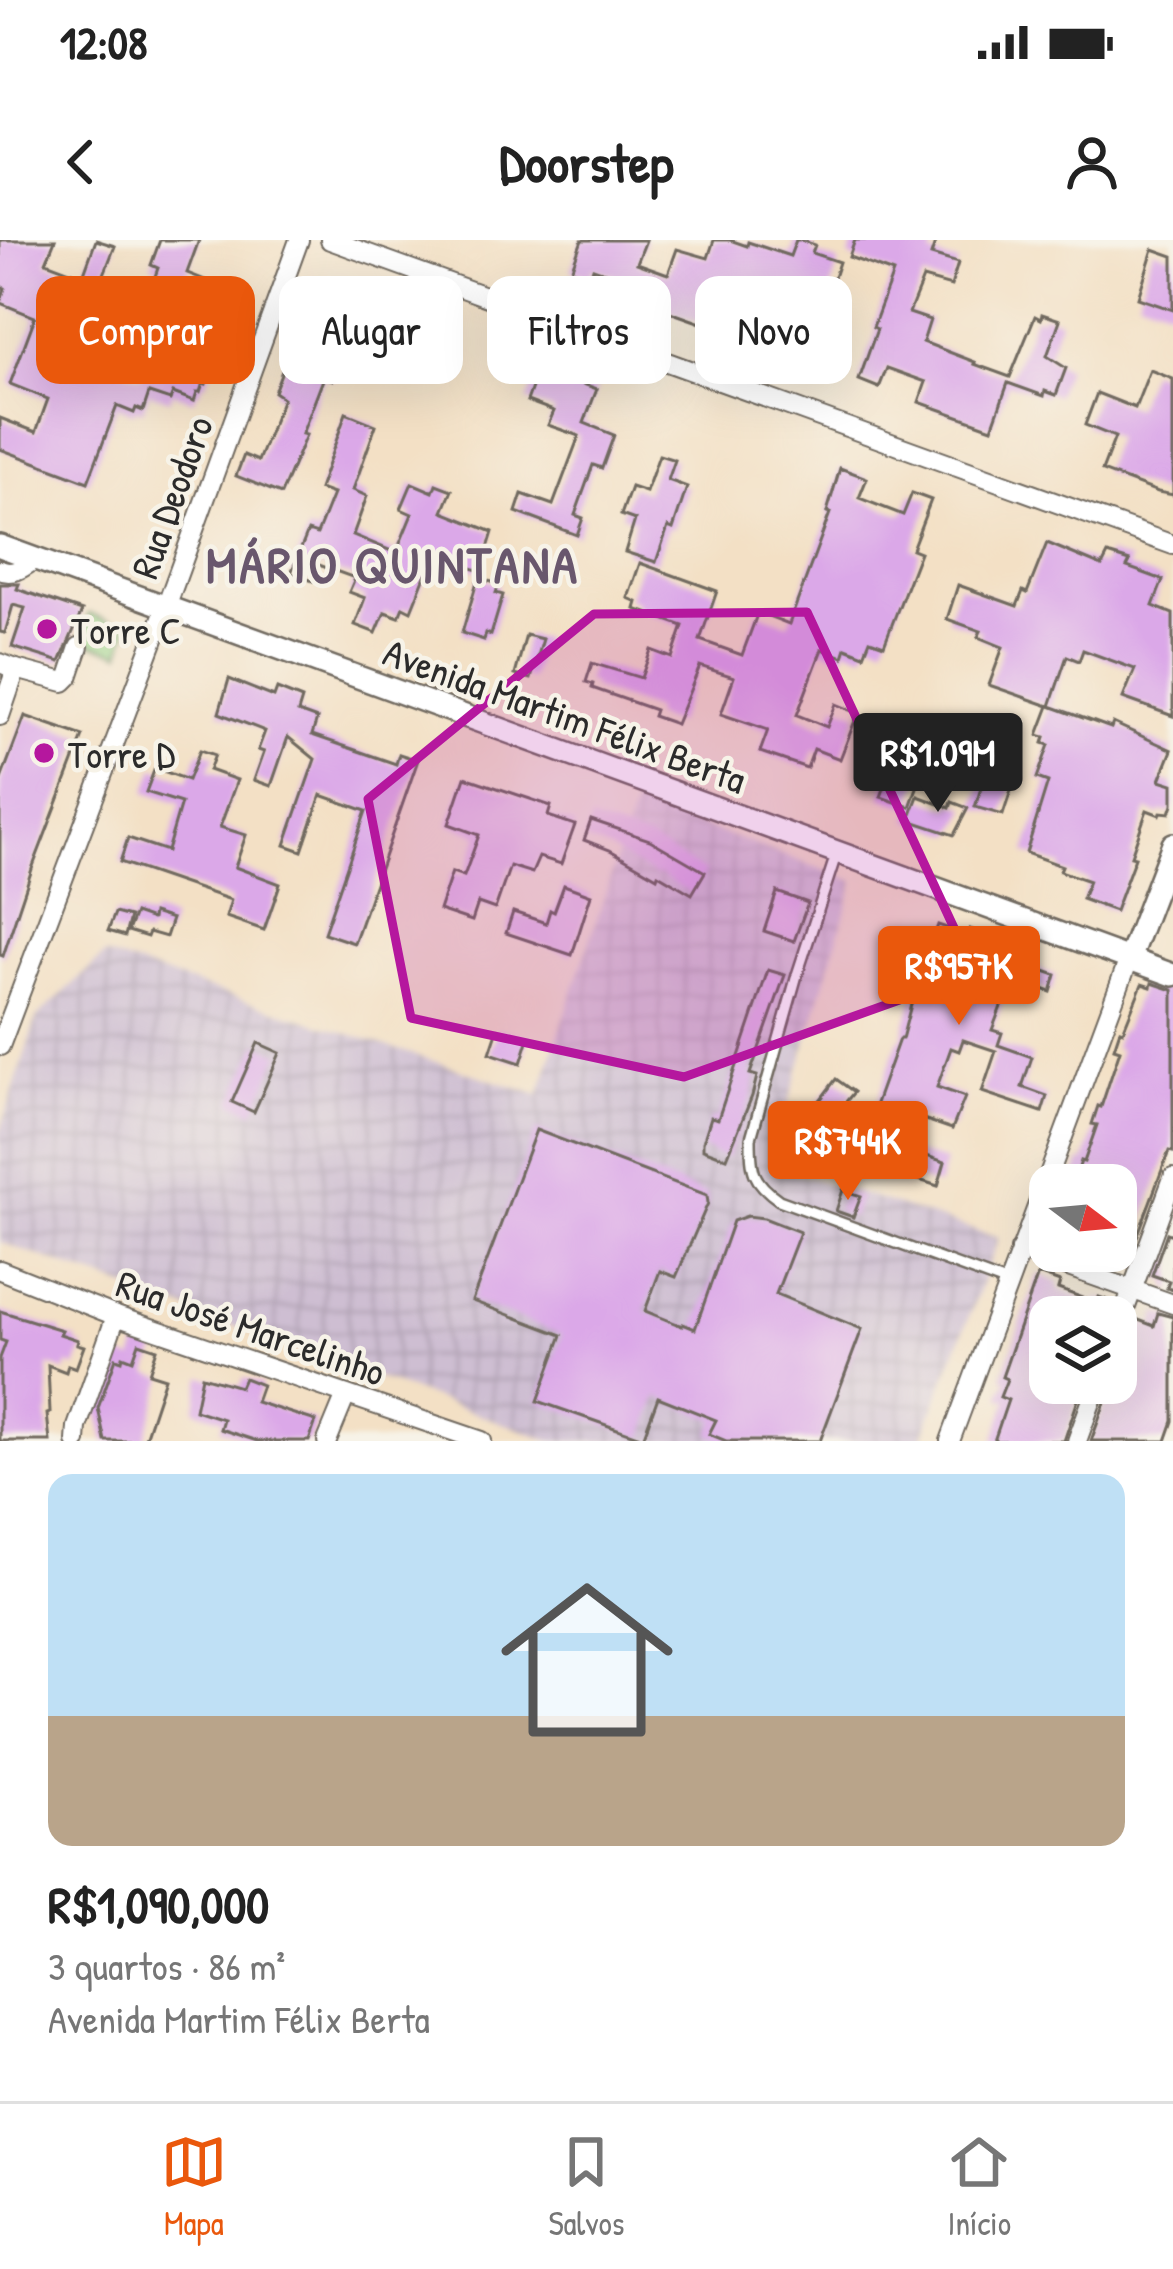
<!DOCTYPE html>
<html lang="pt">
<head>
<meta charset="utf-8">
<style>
	:root { --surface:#fff; --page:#f6f6f6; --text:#222; --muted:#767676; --line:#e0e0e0; --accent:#ea580c }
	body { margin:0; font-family:"Patrick Hand",sans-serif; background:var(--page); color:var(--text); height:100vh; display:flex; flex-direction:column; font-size:45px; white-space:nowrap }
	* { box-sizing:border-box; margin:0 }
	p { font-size:39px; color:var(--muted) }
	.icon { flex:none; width:66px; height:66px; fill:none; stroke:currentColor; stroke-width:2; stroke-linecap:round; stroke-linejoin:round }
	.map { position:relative; height:1201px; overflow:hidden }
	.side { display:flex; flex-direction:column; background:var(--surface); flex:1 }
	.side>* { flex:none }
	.top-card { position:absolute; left:36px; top:36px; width:1101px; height:108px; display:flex; gap:24px }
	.needle { width:78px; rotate:106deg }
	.fabs { position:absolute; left:1029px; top:924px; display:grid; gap:24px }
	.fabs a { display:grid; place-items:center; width:108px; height:108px; border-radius:24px; background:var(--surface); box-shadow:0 12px 48px #0002; font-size:60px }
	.price { position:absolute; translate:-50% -102px; padding:0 27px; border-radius:12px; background:var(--accent); color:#fff; font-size:39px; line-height:78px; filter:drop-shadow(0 3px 6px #0008) }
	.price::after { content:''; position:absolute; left:50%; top:72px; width:36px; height:27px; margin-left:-18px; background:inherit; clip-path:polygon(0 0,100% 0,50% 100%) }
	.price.current { background:#222; color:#fff }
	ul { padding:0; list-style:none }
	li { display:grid; align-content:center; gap:24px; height:636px; padding:0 48px }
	li span { display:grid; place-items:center; height:372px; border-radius:24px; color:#555 }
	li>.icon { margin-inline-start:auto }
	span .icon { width:216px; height:216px; fill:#fffc; stroke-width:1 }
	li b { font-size:51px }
	.chip { padding:0 42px; border-radius:24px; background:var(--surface); box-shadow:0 12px 48px #0002; font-size:42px; line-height:108px }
	.chip.current { background:var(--accent); color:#fff }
	.status { display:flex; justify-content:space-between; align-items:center; height:84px; padding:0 60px; background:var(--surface); direction:ltr }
	.status svg { height:33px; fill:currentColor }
	header { display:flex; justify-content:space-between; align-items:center; height:156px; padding:0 48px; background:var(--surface); font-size:54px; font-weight:700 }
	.tab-bar { display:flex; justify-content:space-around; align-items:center; height:168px; border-top:3px solid var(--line); background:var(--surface); font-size:33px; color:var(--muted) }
	.tab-bar a { display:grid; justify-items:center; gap:6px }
	.tab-bar .current { color:var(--accent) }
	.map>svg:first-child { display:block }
	.industrial { fill:url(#industrial-grid) }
	.park { fill:url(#park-crowns); stroke:#627e58; stroke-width:3 }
	.building { fill:#dba8e8; fill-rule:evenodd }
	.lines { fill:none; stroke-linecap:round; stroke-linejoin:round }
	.service-casing { stroke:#716a61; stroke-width:14 }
	.minor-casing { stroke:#716a61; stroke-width:22 }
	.tertiary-casing { stroke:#716a61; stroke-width:26 }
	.service { stroke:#fff; stroke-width:9 }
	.minor { stroke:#fff; stroke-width:18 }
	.tertiary { stroke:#fff; stroke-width:21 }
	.marked { fill:#b5179e; fill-opacity:0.2; stroke:#b5179e; stroke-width:9; stroke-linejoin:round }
	.poi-dot { fill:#b5179e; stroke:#f7f3e8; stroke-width:4.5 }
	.labels { text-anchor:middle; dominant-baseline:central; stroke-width:9; stroke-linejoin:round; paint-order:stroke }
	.street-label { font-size:39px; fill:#2b2b2b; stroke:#f7f3e8 }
	.poi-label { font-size:39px; fill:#2b2b2b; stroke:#f7f3e8; text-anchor:start }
	.district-label { font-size:51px; font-weight:bold; letter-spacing:3px; fill:#69576d; stroke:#f7f3e8 }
</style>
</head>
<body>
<div class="status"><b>12:08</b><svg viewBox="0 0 49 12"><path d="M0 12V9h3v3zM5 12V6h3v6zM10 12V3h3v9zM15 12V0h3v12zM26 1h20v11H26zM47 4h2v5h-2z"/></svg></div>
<header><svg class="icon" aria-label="back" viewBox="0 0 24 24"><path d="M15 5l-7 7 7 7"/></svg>Doorstep<svg class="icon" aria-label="person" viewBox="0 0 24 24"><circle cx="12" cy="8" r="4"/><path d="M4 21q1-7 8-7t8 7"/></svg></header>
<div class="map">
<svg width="1173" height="1201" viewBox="0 0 1173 1201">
	<defs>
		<pattern id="industrial-grid" width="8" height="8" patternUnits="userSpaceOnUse" patternTransform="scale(3)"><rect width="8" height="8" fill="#cebed2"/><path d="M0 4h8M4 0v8" fill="none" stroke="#b1a3b4"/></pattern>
		<pattern id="park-crowns" width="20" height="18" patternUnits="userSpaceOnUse" patternTransform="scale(3)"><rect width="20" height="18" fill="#9ad284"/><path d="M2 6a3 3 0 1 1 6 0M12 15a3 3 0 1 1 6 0" fill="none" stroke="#85b472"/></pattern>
	</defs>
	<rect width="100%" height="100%" fill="#f7f3e8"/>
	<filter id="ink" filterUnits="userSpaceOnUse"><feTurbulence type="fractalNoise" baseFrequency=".00833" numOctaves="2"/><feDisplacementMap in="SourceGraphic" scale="24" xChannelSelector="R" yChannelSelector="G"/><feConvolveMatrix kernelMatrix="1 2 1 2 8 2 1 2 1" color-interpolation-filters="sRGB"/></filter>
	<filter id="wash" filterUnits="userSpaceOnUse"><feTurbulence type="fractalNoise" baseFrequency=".004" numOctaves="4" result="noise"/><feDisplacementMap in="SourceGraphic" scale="48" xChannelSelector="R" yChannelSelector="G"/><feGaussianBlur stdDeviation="2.7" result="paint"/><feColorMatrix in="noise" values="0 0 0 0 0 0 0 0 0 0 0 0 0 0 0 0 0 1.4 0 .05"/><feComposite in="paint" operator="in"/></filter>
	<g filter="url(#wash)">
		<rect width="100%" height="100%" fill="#f3e0c5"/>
		<polygon class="industrial" points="635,562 855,641 770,925 999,998 921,1201 552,1201 0,1002 0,892 37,777 105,715 539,855"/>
		<polygon class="park" points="89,374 129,387 121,413 81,401"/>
		<g id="blocks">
			<g class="building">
				<path d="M 0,0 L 55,0 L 46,22 L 83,36 L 96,0 L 115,6 L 101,42 L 147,59 L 158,28 L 151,25 L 160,0 L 199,0 L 187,33 L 228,49 L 201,121 L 212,126 L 206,144 L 203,143 L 200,152 L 197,152 L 194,161 L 173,153 L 170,160 L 149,153 L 143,171 L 136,168 L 134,173 L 117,166 L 88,242 L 0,209 L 0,178 L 36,192 L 48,159 L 10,144 L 35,77 L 0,63 L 5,48 L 0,46 ZM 113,88 L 153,103 L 141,137 L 100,122 Z"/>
				<polygon points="582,0 646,0 637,23 668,34 677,9 708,18 714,0 730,0 747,6 748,2 790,16 796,0 800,0 815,5 812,13 839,22 810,113 742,86 741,90 717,82 715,88 656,67 662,52 593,28 590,37 571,30"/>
				<polygon points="855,0 936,0 931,15 958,23 951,46 923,38 909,73 930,80 923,102 975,122 974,124 1010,137 1035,76 1041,79 1042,74 1060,80 1047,116 1066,128 1056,155 1045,151 1044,156 1008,143 992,188 919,162 926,142 887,128 879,148 859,140 877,89 873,87 893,33 849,17"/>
				<polygon points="1153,9 1173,16 1173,70 1138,58"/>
				<polygon points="318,42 416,77 395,132 379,126 384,114 349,100 333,140 324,137 302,194 306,195 281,254 236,236 244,215 258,221 283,158 274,152 292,104 297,106"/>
				<polygon points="540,125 562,132 561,136 597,149 584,183 614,195 602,228 593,225 575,275 583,278 577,295 516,272 522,254 553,265 579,196 548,185 554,171 527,161"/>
				<polygon points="1150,130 1173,139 1173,255 1158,252 1102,231 1115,197 1085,185 1097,153 1135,168"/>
				<polygon points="346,173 376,185 353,250 367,256 353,295 396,313 412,274 401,269 412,243 433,252 436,244 452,250 443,272 493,292 481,331 433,316 411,371 403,367 399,377 385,372 376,393 355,385 365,358 349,352 355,338 319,325 313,341 291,333 308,291 317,294 333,254 319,249"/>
				<polygon points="659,215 675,220 668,240 687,247 673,289 668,287 656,322 625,312 635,280 621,275 631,247 646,252"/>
				<polygon points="840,228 867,238 859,258 903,275 912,253 931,260 912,309 920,312 884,405 870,400 864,415 846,408 843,417 822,409 797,475 827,487 836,464 858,473 840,519 814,509 807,528 760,512 768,490 721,474 734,437 700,426 676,484 653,476 655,470 592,448 593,444 586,442 592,423 641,438 651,410 672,418 683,386 635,369 637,362 628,358 640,323 717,351 700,400 742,415 758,372 789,384 830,273 827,272"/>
				<polygon points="1047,303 1102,326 1108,314 1130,321 1127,327 1163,340 1153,366 1173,374 1173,476 1123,458 1135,429 1083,410 1079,421 1067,416 1050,466 1111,488 1113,483 1172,510 1160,540 1173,544 1173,564 1170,573 1161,572 1160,575 1147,570 1131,616 1135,617 1115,671 1082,659 1089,641 1060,631 1062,626 1026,613 1048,542 1037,538 1049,505 1043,503 1045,497 1038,495 1049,466 989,445 1003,407 978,397 981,391 947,379 958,345 1017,366 1023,351 1027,353"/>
				<polygon points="478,338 499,344 496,353 503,355 491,395 486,393 484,400 462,393"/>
				<polygon points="0,344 19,344 17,349 82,371 60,422 12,407 25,368 13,365 5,393 0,392"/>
				<polygon points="526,395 543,399 531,439 515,435"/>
				<polygon points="229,439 274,457 277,449 302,459 298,472 317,479 312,495 396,524 399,514 418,520 354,703 324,693 366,571 321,555 302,611 285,605 315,519 288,497 271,546 254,540 264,512 258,510 265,491 219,473"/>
				<polygon points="25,476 83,496 32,629 3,716 0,715 0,542"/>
				<polygon points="909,478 938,489 910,567 881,557"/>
				<polygon points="200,510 215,515 209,530 237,540 220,587 246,595 235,627 280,644 264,690 226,677 231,660 120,622 128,598 167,611 181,563 146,552 155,528 188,540"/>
				<polygon points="989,523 1017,532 1003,575 975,567"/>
				<polygon points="465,537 551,566 548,576 575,585 561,624 539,617 532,633 510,626 495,669 478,663 472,681 439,670 452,632 464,636 479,595 449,584"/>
				<polygon points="918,556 950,568 952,562 968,568 954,595 909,580"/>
				<polygon points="591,580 650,600 705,632 692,654 658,634 657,637 610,610 584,600"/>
				<polygon points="564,645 591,655 572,715 506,693 513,672 546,683 550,670 554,672"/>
				<polygon points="777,652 808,663 794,701 764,691"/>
				<polygon points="115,673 130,677 125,696 108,691"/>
				<polygon points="135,673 152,679 153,673 172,679 166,697 149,692 147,697 128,691"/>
				<polygon points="938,685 968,695 970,689 1011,705 1008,718 1056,735 1051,752 1012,738 992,790 1002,793 998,805 1032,817 1022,847 1047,856 1042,872 982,852 996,811 963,800 959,811 951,808 937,847 965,857 952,889 903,872 901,878 874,869 899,799 902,799 913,757 915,758 927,726 923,725"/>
				<polygon points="768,730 785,735 750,834 757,836 752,856 727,918 703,909 703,902 711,877 718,879"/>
				<polygon points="1152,743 1173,750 1173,912 1169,911 1127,1024 1116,1021 1116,945 1093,945 1075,939 1081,921 1084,922 1097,885 1092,884 1098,866 1101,867 1120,810 1114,808 1120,790 1123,791 1142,744 1151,747"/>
				<polygon points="498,789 529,798 521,823 490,813"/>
				<polygon points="258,803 280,813 254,872 232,862"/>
				<polygon points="836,839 854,852 824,888 808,876"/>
				<polygon points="536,890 707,955 708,963 676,1037 660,1031 645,1071 682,1086 683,1084 695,1089 733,981 747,976 764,978 800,992 776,1054 862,1089 820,1201 726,1201 709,1194 716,1180 658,1157 643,1198 538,1161 562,1095 472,1061"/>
				<polygon points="908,910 945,922 938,946 900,934"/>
				<polygon points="843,950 861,956 853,977 836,971"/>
				<polygon points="1167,993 1173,995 1173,1050 1167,1048 1169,1041 1152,1035"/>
				<polygon points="1038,1034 1060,1042 1058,1049 1097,1063 1099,1057 1113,1062 1108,1077 1050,1077 1050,1143 1068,1143 1082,1148 1064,1201 994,1201 1008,1160 1000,1157 1007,1139 1002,1137"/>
				<polygon points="0,1071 62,1090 60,1094 78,1100 77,1104 84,1106 76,1128 68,1125 66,1132 48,1125 50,1173 47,1174 50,1201 0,1201 0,1118 6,1102 0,1100"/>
				<polygon points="1158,1073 1173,1077 1173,1181 1166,1201 1091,1201 1107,1157 1116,1160 1116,1132 1136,1079 1154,1086"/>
				<polygon points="139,1103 157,1109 149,1133 165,1138 144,1201 105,1201 98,1168 116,1118 122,1120 123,1116 133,1120"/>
				<polygon points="202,1136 240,1147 244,1138 262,1145 256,1162 316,1181 309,1201 257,1201 220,1189 223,1179 195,1170"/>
			</g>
		</g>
	</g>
	<g filter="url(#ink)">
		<use href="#blocks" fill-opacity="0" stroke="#716a61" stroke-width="3"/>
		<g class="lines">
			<g class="service-casing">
				<path id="service" d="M 837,612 L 797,735 L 751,898 C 751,931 752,941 779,960 L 1008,1044"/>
			</g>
			<g class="minor-casing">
				<g id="minor">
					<polyline points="330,0 1173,305"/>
					<path d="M 0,330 C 13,336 24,327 34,320"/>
					<polyline points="0,423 16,429 0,476"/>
					<polyline points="16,429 64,442 69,437 79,407"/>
					<polyline points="0,806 166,367 299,0"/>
					<polyline points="1020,1010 1173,1064"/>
					<polyline points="0,1030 116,1076 482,1201"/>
					<polyline points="1116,1094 1173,938"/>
					<polyline points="76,1201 77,1187 116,1076"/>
					<polyline points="327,1201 346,1155"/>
					<polyline points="950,1201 1129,719"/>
					<polyline points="1077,1201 1098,1143"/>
				</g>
			</g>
			<g class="tertiary-casing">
				<g id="tertiary">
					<polyline points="0,306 1173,735"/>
					<polyline points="1129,719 1173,604"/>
				</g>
			</g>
			<use href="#service" class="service"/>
			<use href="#minor" class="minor"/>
			<use href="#tertiary" class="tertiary"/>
		</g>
	</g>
	<path class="marked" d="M 807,372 L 975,733 L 684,837 L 411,778 L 368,559 L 594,374 Z"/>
	<g class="poi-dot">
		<circle cx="47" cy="389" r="12"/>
		<circle cx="44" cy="513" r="12"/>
	</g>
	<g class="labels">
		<g class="street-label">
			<text transform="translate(171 257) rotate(-70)">Rua Deodoro</text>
			<text transform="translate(565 475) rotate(20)">Avenida Martim Félix Berta</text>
			<text transform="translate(251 1087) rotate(19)">Rua José Marcelinho</text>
		</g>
		<g class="poi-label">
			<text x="71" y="389">Torre C</text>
			<text x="68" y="513">Torre D</text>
		</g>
		<g class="district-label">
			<text x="393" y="324">MÁRIO QUINTANA</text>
		</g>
	</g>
</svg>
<div class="fabs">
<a><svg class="needle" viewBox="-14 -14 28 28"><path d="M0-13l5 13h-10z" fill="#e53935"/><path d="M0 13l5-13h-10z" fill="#767676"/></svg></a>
<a><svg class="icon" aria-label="layers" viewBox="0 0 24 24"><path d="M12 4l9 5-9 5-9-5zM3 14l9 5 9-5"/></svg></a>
</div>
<b class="price current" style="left:938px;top:575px">R$1.09M</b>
<b class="price" style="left:959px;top:788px">R$957K</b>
<b class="price" style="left:848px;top:963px">R$744K</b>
<div class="top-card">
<a class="chip current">Comprar</a>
<a class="chip">Alugar</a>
<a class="chip">Filtros</a>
<a class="chip">Novo</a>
</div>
</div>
<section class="side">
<ul>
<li><span style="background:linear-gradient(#bfe0f5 65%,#b9a48a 0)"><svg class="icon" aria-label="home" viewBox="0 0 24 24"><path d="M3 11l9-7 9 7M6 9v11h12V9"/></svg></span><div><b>R$1,090,000</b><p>3 quartos · 86 m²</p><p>Avenida Martim Félix Berta</p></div></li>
</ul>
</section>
<nav class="tab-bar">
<a class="current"><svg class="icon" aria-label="map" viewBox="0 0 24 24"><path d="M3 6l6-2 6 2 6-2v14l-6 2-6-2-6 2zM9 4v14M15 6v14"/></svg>Mapa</a>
<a><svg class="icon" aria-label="saved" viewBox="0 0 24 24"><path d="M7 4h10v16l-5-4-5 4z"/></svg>Salvos</a>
<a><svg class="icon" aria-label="home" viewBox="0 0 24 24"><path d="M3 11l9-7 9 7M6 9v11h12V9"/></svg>Início</a>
</nav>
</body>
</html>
